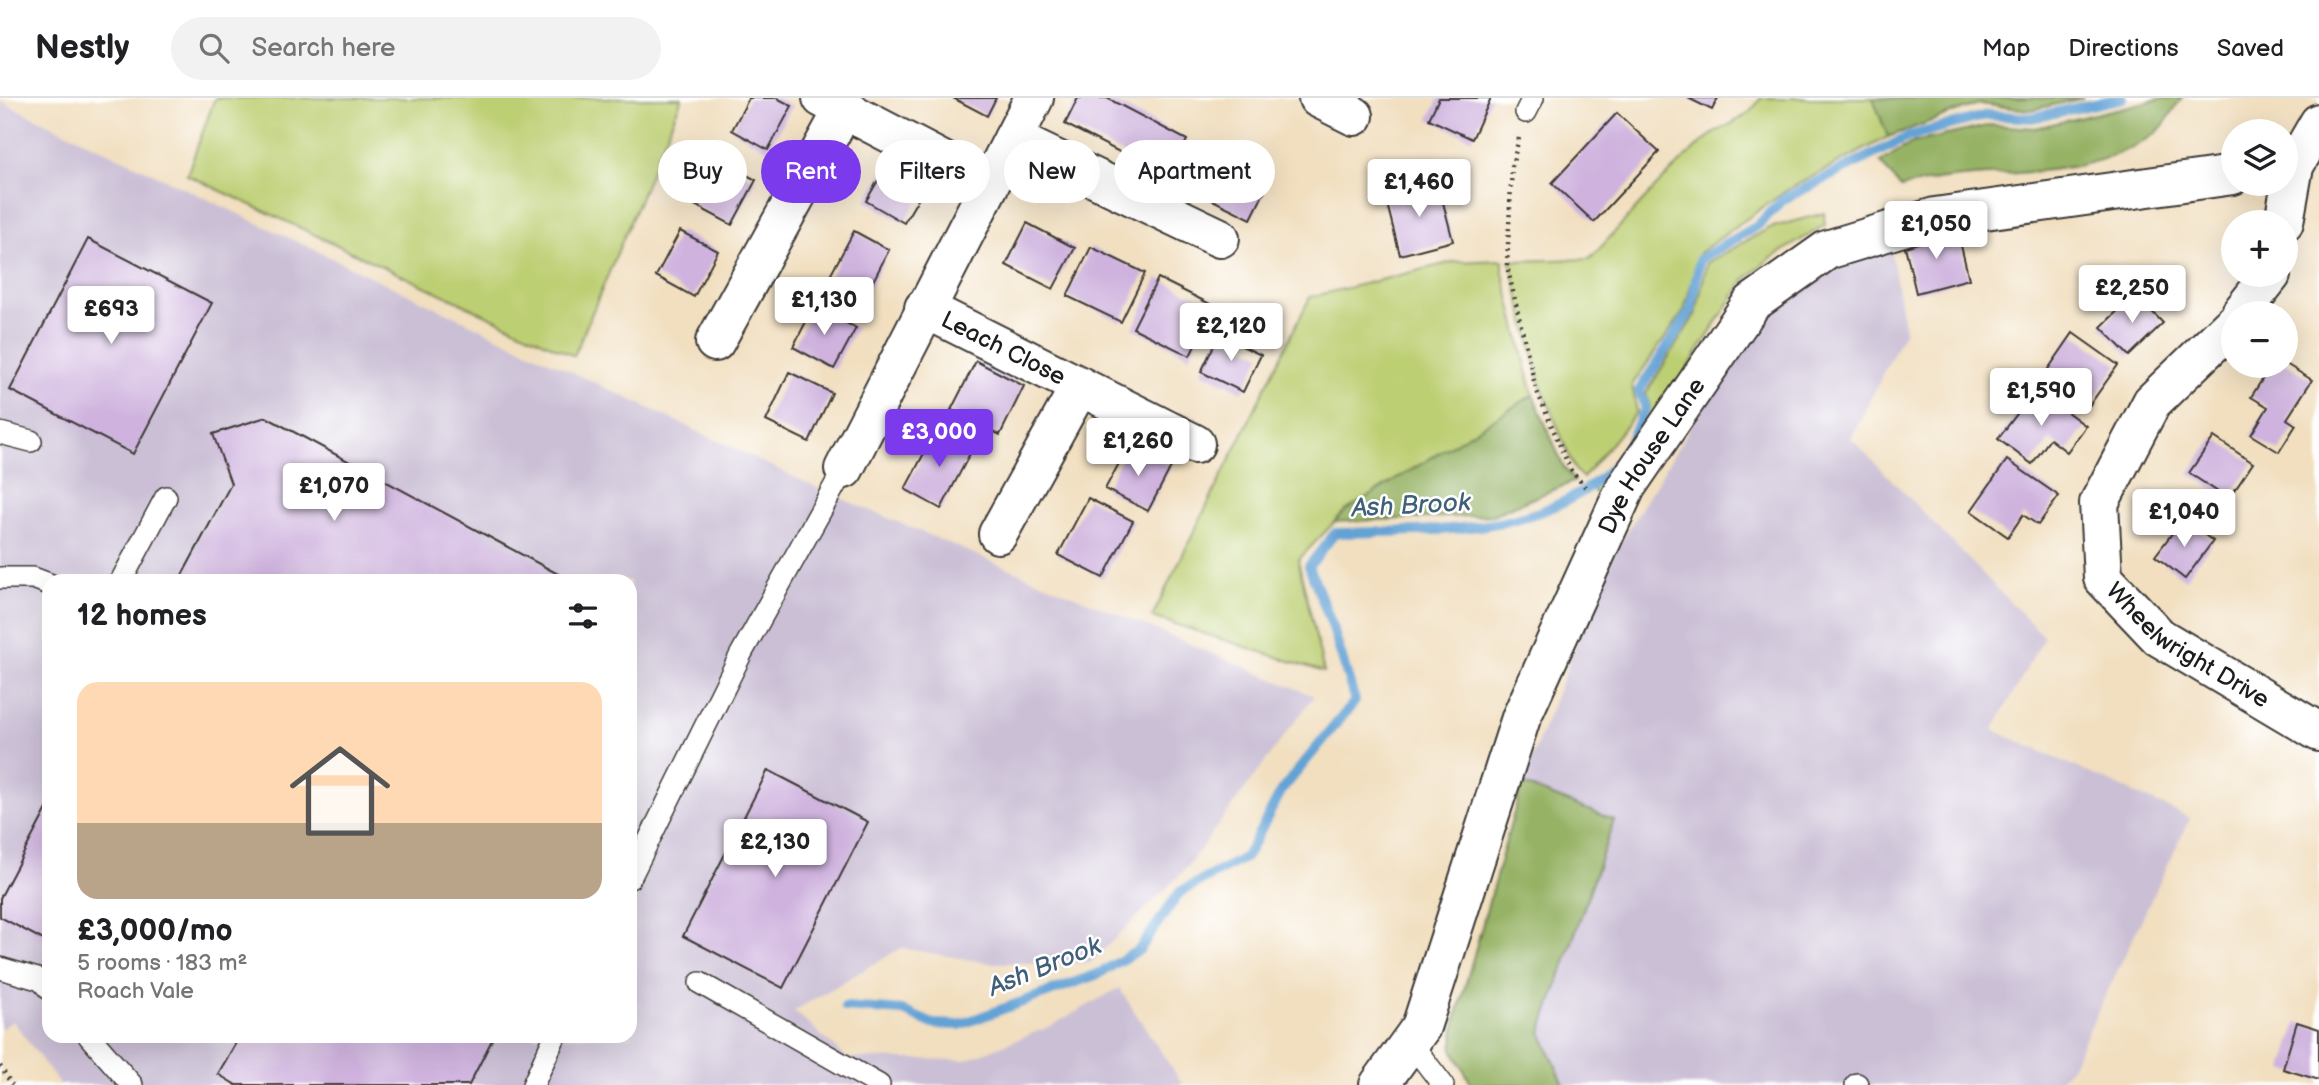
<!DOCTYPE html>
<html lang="en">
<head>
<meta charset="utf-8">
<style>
	:root { --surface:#fff; --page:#f2f2f2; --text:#202124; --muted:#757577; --line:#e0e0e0; --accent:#7c3aed }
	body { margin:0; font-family:"Balsamiq Sans",sans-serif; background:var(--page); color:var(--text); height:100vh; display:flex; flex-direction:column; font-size:26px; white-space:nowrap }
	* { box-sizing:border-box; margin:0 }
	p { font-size:23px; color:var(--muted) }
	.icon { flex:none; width:38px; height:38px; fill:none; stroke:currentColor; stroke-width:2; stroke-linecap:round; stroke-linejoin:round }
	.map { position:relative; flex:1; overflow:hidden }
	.panel { position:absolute; left:42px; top:476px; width:595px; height:469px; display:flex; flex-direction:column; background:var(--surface); border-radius:21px; box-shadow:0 7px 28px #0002 }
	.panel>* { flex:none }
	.hud { position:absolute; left:658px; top:42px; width:665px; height:63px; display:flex; gap:14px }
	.controls { position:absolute; left:2221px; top:21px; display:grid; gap:14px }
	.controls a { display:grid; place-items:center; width:77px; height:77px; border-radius:50%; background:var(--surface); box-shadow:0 7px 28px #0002; font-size:35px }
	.price { position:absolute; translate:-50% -60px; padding:0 16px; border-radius:7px; background:#fff; color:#222; font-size:23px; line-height:46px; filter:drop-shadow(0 2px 4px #0008) }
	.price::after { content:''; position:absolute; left:50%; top:42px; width:21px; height:16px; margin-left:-10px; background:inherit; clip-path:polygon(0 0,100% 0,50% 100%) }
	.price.current { background:var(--accent); color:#fff }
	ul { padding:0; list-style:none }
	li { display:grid; align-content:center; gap:14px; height:371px; padding:0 35px }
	li span { display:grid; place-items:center; height:217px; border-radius:21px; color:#555 }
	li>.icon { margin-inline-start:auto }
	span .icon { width:126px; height:126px; fill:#fffc; stroke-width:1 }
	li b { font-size:30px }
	h2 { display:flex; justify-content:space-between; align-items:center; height:84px; padding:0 35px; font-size:30px }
	.pill { padding:0 24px; border-radius:32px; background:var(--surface); box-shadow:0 7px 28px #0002; font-size:24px; line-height:63px }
	.pill.current { background:var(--accent); color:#fff }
	header { display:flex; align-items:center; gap:42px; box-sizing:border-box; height:98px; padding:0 35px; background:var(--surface); border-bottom:2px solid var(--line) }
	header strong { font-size:33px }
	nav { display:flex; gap:38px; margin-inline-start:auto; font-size:24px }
	.search { width:490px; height:63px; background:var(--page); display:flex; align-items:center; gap:18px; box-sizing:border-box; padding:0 24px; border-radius:38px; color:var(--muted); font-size:26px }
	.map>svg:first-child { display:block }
	.industrial { fill:#cbbfd5; fill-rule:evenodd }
	.green { fill:#bdcf73; stroke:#6c7648; stroke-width:2 }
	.forest { fill:#96b265; stroke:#596740; stroke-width:2 }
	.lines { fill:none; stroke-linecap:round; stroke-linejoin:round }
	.stream { stroke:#64a2d5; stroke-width:10 }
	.building { fill:#cfb3de }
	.service-casing { stroke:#3c3935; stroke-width:24 }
	.minor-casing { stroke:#3c3935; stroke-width:42 }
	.path { stroke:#3c3935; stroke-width:4.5; stroke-dasharray:2 5; stroke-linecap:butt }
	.service { stroke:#fff; stroke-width:21 }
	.minor { stroke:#fff; stroke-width:38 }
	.labels { text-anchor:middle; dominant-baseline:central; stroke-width:5; stroke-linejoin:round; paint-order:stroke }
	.street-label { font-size:24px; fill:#1c1c1c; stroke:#fff }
	.water-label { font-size:26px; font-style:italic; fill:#405f78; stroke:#fff }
</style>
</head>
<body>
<header>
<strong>Nestly</strong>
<div class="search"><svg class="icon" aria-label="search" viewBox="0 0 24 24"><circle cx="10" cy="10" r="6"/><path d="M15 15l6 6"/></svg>Search here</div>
<nav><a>Map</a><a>Directions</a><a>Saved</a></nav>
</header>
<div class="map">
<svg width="2319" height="987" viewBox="0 0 2319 987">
	<rect width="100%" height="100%" fill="#fff"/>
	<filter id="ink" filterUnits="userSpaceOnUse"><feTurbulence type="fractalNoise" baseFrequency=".0143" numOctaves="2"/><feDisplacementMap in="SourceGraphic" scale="14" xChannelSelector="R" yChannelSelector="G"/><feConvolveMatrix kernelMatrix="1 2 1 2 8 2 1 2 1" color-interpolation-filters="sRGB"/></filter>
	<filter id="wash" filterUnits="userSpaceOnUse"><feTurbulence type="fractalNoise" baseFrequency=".00686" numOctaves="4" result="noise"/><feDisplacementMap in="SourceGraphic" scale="28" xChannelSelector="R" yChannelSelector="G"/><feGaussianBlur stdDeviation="1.57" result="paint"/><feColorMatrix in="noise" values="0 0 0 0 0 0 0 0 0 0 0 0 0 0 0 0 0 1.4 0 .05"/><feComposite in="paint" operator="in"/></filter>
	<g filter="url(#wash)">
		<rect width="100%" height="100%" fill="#f1dfc0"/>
		<g class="industrial">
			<path d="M 0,3 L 828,395 L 1314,598 L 1184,773 L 1090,865 L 989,865 L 901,850 L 794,913 L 847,960 L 966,962 L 1051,928 L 1119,890 L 1183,987 L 60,987 L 13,923 L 0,931 ZM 49,483 L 630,483 L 630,938 L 49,938 Z"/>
			<polygon points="1889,142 1905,232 1851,340 2044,539 1993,632 2190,720 2071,970 2053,987 1564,987 1541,934 1614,722 1522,686 1605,471 1707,301 1786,197"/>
		</g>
		<g class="green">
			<polygon points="215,0 682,0 574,258 187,77"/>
			<path d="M 1760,0 L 1873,0 L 1888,39 L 1787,92 L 1699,155 L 1684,213 L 1632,287 L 1637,314 L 1583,380 L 1575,372 L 1541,288 L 1510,163 L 1590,161 C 1627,121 1664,77 1706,41 C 1723,27 1751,21 1760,0 Z"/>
			<polygon points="1824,115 1825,127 1768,162 1744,182 1602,403 1591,389 1618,370 1650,309 1646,295 1696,215 1707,165 1770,130"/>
			<polygon points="1503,162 1503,175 1533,297 1345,413 1298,462 1324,574 1152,519 1310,199 1453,164"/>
		</g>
		<g class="forest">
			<polygon points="1873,0 2083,0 2031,12 1978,6 1888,39"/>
			<path d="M 2163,0 L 2182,0 C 2174,10 2166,27 2156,35 C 2076,91 1986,65 1901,90 L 1880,64 L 1912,45 L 1991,27 L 2035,30 Z"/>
			<polygon points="1533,297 1564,370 1575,383 1492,417 1334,424 1345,413"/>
			<polygon points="1522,686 1614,722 1541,934 1564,987 1472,987 1452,951 1457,917"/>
		</g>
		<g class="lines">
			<path class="stream" d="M 845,909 L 903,913 L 933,926 L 959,927 L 1098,876 L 1139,852 L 1180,794 L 1246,759 L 1282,692 L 1355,603 L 1332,527 L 1309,468 L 1335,435 C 1428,432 1546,440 1615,367 C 1628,353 1637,327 1646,310 L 1639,293 L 1691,212 L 1700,161 L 1757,128 L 1784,101 L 1910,38 L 1987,17 L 2031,20 L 2122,0"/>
		</g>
		<g id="blocks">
			<g class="building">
				<polygon points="749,0 777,0 792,8 768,52 732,32"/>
				<polygon points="953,0 996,0 987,18"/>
				<polygon points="1078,0 1107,0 1187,42 1168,79 1065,26"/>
				<polygon points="1439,0 1491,0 1472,41 1429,21"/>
				<polygon points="1688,0 1718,0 1712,12"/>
				<polygon points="1617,15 1659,54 1594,124 1552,85"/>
				<polygon points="1205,51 1270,83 1251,121 1186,89"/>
				<polygon points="891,60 929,82 904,125 866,103"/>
				<polygon points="717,61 756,82 732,127 693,106"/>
				<polygon points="1438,85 1453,143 1400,157 1385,98"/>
				<polygon points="1027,125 1075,150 1053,191 1006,167"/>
				<polygon points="1957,131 1969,181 1916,195 1904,144"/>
				<polygon points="680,133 718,153 694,199 656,178"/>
				<polygon points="854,133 889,152 866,197 830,178"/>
				<polygon points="88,141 212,205 133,356 10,292"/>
				<polygon points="1091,149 1145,175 1121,224 1067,198"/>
				<polygon points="1158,180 1214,208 1190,258 1133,230"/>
				<polygon points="2135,196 2163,225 2129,258 2101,229"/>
				<polygon points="814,208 856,230 834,271 793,249"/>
				<polygon points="2073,235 2118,267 2086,312 2042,280"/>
				<polygon points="1219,237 1261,257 1243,294 1201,274"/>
				<polygon points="976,263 1024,288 1000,337 951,312"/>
				<polygon points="2286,266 2312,282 2287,321 2296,327 2279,354 2251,337 2268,309 2251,299 2271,268"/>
				<polygon points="789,274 832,295 809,344 766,323"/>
				<polygon points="2036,291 2086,328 2067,354 2050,341 2032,366 1998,341"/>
				<polygon points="266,319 571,483 179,483 231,386 213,336"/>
				<polygon points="937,331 973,350 941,411 905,391"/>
				<polygon points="2214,339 2253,365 2229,401 2189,375"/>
				<polygon points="1129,347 1171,369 1148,413 1105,391"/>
				<polygon points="2007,362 2059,398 2038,427 2023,417 2008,439 1971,413"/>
				<polygon points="1088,400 1133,423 1103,480 1058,457"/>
				<polygon points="2183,421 2213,443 2185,481 2155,458"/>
				<polygon points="768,672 868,724 783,890 683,838"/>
				<polygon points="49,707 49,845 0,819 0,800"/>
				<polygon points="2297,924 2319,931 2319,982 2283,971"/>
				<polygon points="227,938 494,938 469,987 236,987 218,976 237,943"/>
			</g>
		</g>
	</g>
	<g filter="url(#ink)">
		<use href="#blocks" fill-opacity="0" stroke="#3c3935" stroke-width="2"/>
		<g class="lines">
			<g class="service-casing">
				<g id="service">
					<polyline points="1526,14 1533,0"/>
					<polyline points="0,335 31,343"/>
					<polyline points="0,480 33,480 49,486"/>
					<polyline points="121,483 166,399"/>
					<polyline points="630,780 741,556 844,371"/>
					<polyline points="0,870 41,882 49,891"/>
					<polyline points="700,885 879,987"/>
					<polyline points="89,938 132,987"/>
					<polyline points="1410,944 1443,987"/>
					<polyline points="533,987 555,938"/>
					<polyline points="1856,987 1857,986"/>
				</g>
			</g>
			<g class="minor-casing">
				<g id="minor">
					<polyline points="822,0 989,87"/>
					<polyline points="1318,0 1354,18"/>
					<polyline points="1013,41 1220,140"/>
					<polyline points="2286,69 2294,68 2319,25"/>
					<polyline points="2284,124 2294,68"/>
					<path id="s1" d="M 924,210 L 1195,346"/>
					<polyline points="2241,215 2271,177"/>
					<path id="s2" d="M 2233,226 L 2152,304 L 2099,405 L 2103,480 L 2159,539 L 2319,634"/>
					<polyline points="715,244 844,11"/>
					<polyline points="844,371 1034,0"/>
					<polyline points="998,436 1080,288"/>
					<path id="s3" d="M 1379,987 L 1421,929 L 1521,620 L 1626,389 L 1752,205 L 1827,152 L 1935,119 L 2233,77"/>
				</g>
			</g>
			<g class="path">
				<polyline points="1519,40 1512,68 1507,168 1536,291 1570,371 1585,389"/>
				<polyline points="0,968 12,987"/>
			</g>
			<use href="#service" class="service"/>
			<use href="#minor" class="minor"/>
		</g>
	</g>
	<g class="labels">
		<g class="street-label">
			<text stroke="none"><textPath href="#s1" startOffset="89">Leach Close</textPath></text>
			<text stroke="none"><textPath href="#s3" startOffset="690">Dye House Lane</textPath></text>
			<text stroke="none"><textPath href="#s2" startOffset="411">Wheelwright Drive</textPath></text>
		</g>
		<g class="water-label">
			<text transform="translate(1411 408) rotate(-3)">Ash Brook</text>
			<text transform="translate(1045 869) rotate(-22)">Ash Brook</text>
		</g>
	</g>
</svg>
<div class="controls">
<a><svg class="icon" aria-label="layers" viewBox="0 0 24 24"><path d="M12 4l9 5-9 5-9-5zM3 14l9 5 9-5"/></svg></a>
<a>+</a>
<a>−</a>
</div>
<b class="price" style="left:1419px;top:121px">£1,460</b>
<b class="price" style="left:1936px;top:163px">£1,050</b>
<b class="price" style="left:2132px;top:227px">£2,250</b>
<b class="price" style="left:824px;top:239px">£1,130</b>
<b class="price" style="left:111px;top:248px">£693</b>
<b class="price" style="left:1231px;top:265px">£2,120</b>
<b class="price" style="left:2041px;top:330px">£1,590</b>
<b class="price current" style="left:939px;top:371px">£3,000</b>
<b class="price" style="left:1138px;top:380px">£1,260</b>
<b class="price" style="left:334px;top:425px">£1,070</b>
<b class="price" style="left:2184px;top:451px">£1,040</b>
<b class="price" style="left:775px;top:781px">£2,130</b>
<div class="hud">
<a class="pill">Buy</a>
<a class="pill current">Rent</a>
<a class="pill">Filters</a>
<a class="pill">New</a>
<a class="pill">Apartment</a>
</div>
<section class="panel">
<h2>12 homes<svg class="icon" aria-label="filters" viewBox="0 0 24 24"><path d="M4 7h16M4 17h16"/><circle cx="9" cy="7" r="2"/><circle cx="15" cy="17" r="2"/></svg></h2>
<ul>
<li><span style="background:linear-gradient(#ffd9b3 65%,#b9a48a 0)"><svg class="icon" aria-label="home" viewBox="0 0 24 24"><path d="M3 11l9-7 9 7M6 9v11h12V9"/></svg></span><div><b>£3,000/mo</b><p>5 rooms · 183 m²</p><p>Roach Vale</p></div></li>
</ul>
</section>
</div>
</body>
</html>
